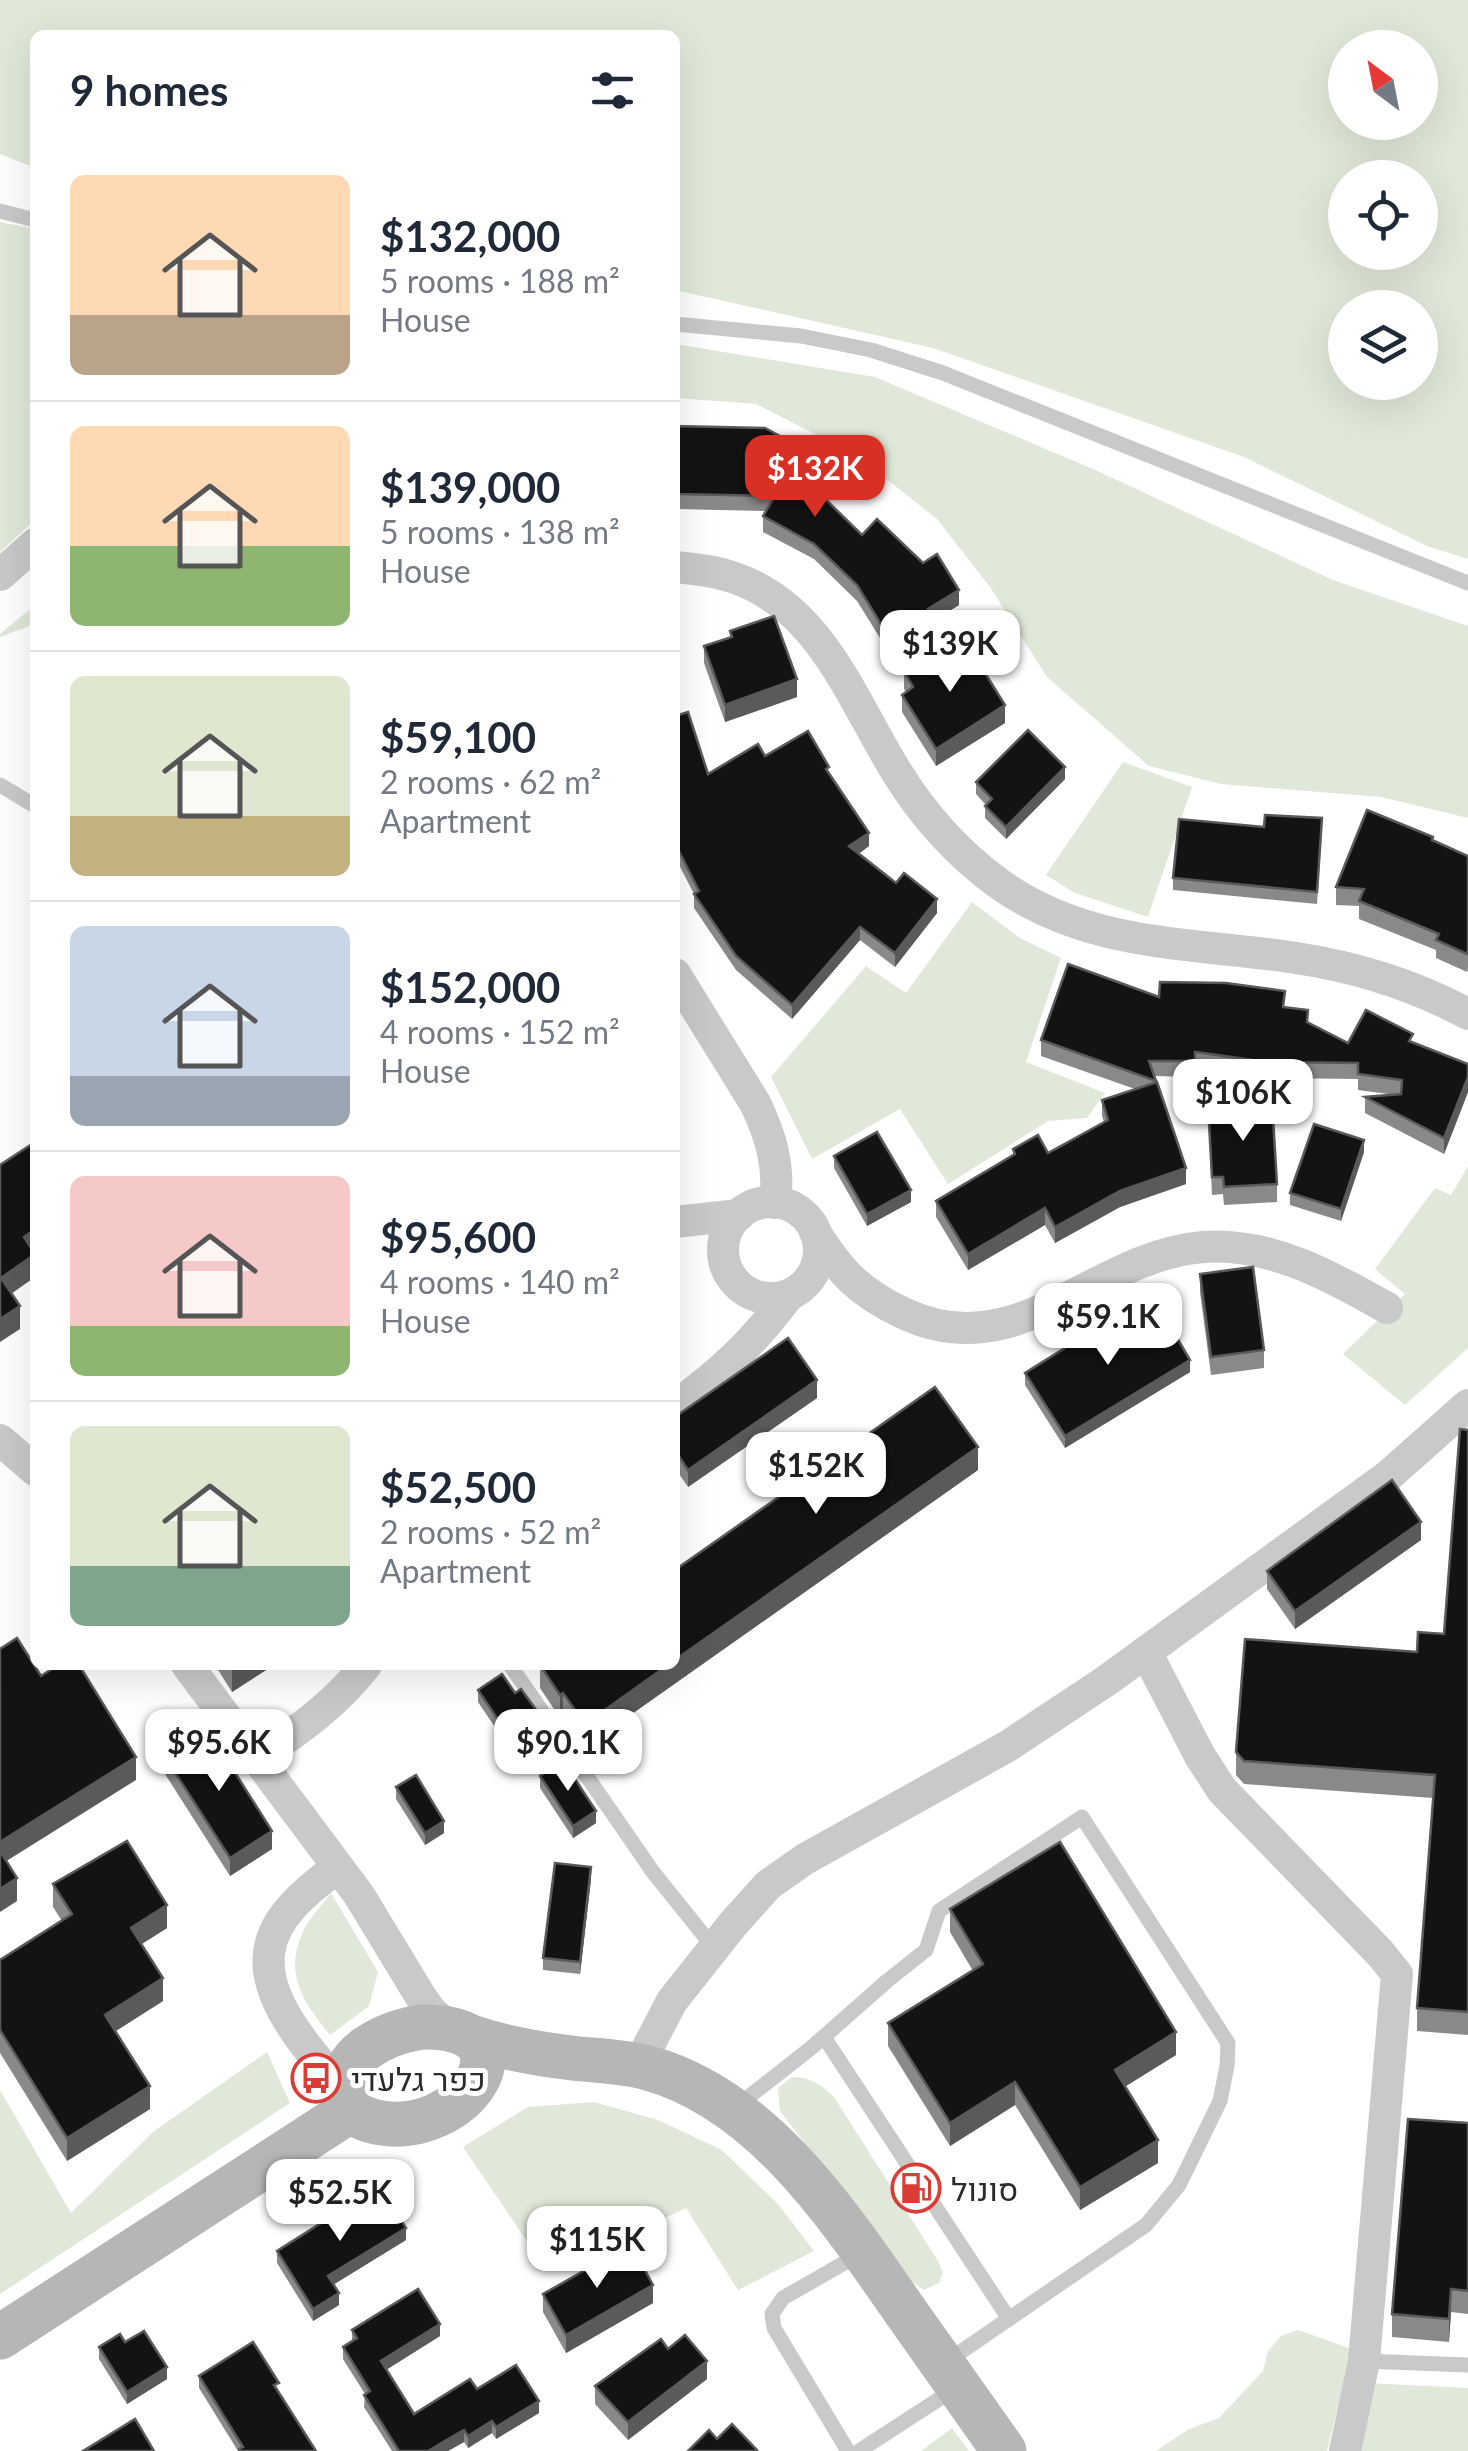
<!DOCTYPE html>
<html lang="en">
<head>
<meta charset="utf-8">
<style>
	:root { --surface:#fff; --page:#f2f2f3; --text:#1f2937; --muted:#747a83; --line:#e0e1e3; --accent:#d93025 }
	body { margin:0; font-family:Lato,Heebo,sans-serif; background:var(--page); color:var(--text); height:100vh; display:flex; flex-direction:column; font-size:38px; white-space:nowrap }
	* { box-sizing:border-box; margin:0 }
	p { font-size:32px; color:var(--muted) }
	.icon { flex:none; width:55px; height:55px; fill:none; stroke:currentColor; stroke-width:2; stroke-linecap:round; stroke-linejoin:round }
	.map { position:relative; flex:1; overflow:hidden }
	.side { position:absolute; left:30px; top:30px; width:650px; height:1640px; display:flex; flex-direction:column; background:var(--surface); border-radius:15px; box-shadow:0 10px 40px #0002 }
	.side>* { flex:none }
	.needle { width:65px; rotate:328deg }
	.tools { position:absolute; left:1328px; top:30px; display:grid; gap:20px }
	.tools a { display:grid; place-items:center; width:110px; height:110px; border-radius:50%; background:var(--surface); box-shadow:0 10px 40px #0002; font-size:50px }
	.price { position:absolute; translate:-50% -85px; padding:0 22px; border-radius:20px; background:#fff; color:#222; font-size:32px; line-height:65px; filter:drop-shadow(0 2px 5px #0008) }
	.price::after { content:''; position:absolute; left:50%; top:60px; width:30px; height:22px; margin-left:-15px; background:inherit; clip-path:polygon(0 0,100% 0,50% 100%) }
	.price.on { background:var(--accent); color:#fff }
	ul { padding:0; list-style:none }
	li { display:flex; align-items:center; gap:30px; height:250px; padding:0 40px }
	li+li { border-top:2px solid var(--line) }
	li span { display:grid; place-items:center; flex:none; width:280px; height:200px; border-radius:15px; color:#555 }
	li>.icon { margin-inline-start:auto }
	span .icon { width:120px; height:120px; fill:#fffc; stroke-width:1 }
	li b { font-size:42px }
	h2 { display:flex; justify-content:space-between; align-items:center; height:120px; padding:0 40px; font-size:42px }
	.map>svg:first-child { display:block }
	.green { fill:#e0e9d9; fill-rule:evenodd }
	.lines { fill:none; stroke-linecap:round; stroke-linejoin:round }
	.lane { stroke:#c9c9c9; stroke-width:15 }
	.street { stroke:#c9c9c9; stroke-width:32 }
	.secondary { stroke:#b6b6b6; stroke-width:45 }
	.wall { fill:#898989 }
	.shaded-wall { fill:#5a5a5a }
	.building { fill:#131313; stroke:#5a5a5a; stroke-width:2.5 }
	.labels { text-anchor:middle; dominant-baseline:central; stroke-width:10; stroke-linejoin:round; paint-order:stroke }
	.poi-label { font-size:32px; fill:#2c2c2c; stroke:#fff; text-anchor:start }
</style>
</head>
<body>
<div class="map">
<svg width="1468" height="2451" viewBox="0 0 1468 2451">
	<rect width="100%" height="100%" fill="#fff"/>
	<g class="green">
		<path d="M 0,0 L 1468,0 L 1468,559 L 1427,546 L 1244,457 L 933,348 L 675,290 L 675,35 L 35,35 L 35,168 L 0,154 ZM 1345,48 L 1420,48 L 1420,122 L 1345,122 ZM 1345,178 L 1420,178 L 1420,252 L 1345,252 ZM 1345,308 L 1420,308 L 1420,382 L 1345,382 Z"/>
		<polygon points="0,222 35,229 35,520 0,552"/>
		<polygon points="675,344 875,377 1093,469 1333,580 1468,626 1468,818 1381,797 1221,784 1149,766 1047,677 990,587 937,519 856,455 756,404 675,398"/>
		<polygon points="35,605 35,624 0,637 0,634"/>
		<polygon points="1123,762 1192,787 1148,917 1075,893 1046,875"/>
		<polygon points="972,902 1020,938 1061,958 1026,1062 1105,1093 1087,1118 1048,1121 948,1184 900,1109 812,1159 771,1077 866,966 906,993"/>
		<polygon points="1468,1166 1468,1348 1405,1405 1343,1354 1405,1294 1375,1269 1435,1188 1451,1195"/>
		<path d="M 331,1893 L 378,1972 L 369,2006 L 330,2035 C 301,1999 282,1971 306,1926 C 313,1914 323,1904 331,1893 Z"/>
		<polygon points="267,2052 290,2103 0,2294 0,2090 71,2213 153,2132"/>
		<path d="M 792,2077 C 809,2077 821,2084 834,2097 L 938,2261 L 943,2273 L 939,2283 L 924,2290 L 912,2282 L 780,2111 L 778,2088 Z"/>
		<polygon points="594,2102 658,2120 722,2150 778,2204 814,2251 738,2290 686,2208 548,2272 463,2147 528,2107"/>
		<polygon points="1298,2330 1352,2349 1327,2451 1156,2451 1189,2429 1219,2418 1263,2371 1268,2351 1281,2336"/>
		<polygon points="1367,2383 1468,2388 1468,2451 1358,2451"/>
		<polygon points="952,2428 969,2451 921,2451"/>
	</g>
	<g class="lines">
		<g class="lane">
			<polyline points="0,211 35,220"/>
			<polyline points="675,324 801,336 871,350 943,373 1468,583"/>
			<polyline points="0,785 35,806"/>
			<polyline points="510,1665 653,1872 714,1948"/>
			<polyline points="824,2037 1009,2319"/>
			<polyline points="737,2106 811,2048 887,1981 926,1950 939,1911 1082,1817 1228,2043 1227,2066 1220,2101 1179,2185 1146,2225 946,2362"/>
			<polyline points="1364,2361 1468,2365"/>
			<polyline points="848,2451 774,2328 772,2314 783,2298 860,2254"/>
			<polyline points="859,2451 956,2388"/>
		</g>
		<g class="street">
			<path d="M 675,567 C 695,569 715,571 735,578 C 821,608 852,700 896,771 C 923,815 957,853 998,883 C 1088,948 1192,942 1296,958 C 1356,967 1414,985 1468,1014"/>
			<polyline points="0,575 35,544"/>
			<path d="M 675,974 L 755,1103 C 771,1136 780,1167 775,1203"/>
			<circle cx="771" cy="1250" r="48"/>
			<polyline points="675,1222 739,1215"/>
			<path d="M 815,1232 C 841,1273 859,1292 903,1313 C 1018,1368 1093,1256 1203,1247 C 1270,1242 1331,1276 1387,1308"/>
			<path d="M 675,1406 C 723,1372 754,1341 789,1295"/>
			<polyline points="0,1440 35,1470"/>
			<polyline points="1146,1652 1200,1756 1222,1790 1380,1953 1397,1974 1364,2361 1345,2451"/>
			<polyline points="187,1665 359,1895 421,1997 431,2011 452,2030"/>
			<path d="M 256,1758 C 297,1732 336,1704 366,1665"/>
			<path d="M 337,1867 C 322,1880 304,1892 291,1908 C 233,1972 301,2039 342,2090"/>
			<polyline points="638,2066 672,2001 733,1924 768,1885 805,1859 1008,1746 1106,1681 1388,1476 1468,1405"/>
		</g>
		<g class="secondary">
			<path d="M 422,2027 C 540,2025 465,2141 376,2122 C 332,2113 334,2073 365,2049 C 382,2037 401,2030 422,2027 Z"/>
			<path d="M 468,2036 C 503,2048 537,2054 572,2058 C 598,2061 623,2061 648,2068 C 762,2099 839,2216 903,2308 C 937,2356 970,2403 1004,2451"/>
			<polyline points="0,2337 351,2110"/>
		</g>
	</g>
	<g class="wall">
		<polygon points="675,426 833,480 824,497 862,535 959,605 935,620 941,646 895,662 857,601 814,559 763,532 763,516 766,511 675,509"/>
		<polygon points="730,631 797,697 725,722 704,663 704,646 730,637"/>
		<polygon points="965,668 1005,723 936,766 902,712 902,695 906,692 904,689 904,671"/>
		<polygon points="675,716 708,774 765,756 829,773 869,846 859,854 937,913 895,967 860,940 792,1019 736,970 694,908 694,894 675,857"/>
		<polygon points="1065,779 1006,839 985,818 985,806 986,805 976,794 976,782"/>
		<polygon points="1264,827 1322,830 1317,904 1173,890 1173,878"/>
		<polygon points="1433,840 1468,856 1468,969 1467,972 1436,958 1436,950 1359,919 1359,906 1336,905 1336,887"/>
		<polygon points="1159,997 1285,1007 1308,1023 1348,1043 1413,1043 1468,1064 1468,1092 1444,1154 1365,1113 1365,1097 1396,1095 1358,1090 1358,1079 1268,1078 1195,1068 1195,1077 1155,1076 1186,1184 1120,1207 1055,1243 1045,1225 968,1270 936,1217 936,1201 1013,1155 1013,1149 1048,1153 1104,1122 1102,1116 1102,1100 1135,1089 1041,1056 1041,1040"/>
		<polygon points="1208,1105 1277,1184 1277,1202 1224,1205 1223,1194 1212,1195"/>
		<polygon points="1364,1152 1341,1221 1290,1205 1290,1193"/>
		<polygon points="834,1156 911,1202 867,1226 834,1168"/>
		<polygon points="1200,1274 1264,1350 1264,1368 1211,1375 1200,1292"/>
		<polygon points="1190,1372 1065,1448 1025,1385 1025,1373"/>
		<polygon points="817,1398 688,1487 675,1468 675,1417"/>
		<polygon points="1468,1430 1468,2035 1417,2031 1417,2008 1433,1798 1244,1784 1236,1775 1236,1752 1417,1652 1444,1634"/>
		<polygon points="978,1470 585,1747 563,1716 560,1718 540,1688 540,1665"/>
		<polygon points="1421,1540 1295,1629 1267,1589 1267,1571"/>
		<polygon points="215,1665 274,1665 232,1692"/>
		<polygon points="478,1690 542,1730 511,1751 478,1702"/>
		<polygon points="165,1757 272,1849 230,1876 165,1774"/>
		<polygon points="540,1776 596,1823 573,1838 540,1788"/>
		<polygon points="396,1787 444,1833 425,1845 396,1799"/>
		<polygon points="591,1879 580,1974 543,1970 543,1958"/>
		<polygon points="53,1884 167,1928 141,1944 163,2001 115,2031 150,2109 67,2161 0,2053 0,1960 62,1921 53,1907"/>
		<polygon points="950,1909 1176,2055 1125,2086 1158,2163 1080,2210 1015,2105 950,2146 888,2046 888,2023 973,1971 950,1932"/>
		<polygon points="1468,2123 1468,2314 1451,2312 1449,2342 1392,2337 1392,2314"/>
		<polygon points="406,2240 334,2284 339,2305 313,2321 277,2263 277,2251"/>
		<polygon points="617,2264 653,2303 566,2353 543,2312 543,2294"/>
		<polygon points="352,2330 440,2336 386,2370 414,2414 477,2389 539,2413 496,2439 492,2433 468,2448 464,2442 448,2451 392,2451 364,2407 365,2394 343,2359 343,2347 352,2341"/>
		<polygon points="125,2342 167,2379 127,2404 99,2359 99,2347"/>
		<polygon points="668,2349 707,2379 628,2440 595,2404 595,2386"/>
		<polygon points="199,2376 279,2392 316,2451 238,2451 199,2388"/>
	</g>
	<g class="shaded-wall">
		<polygon points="833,465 833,480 818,507 818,492"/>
		<polygon points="959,590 959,605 928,624 928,609"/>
		<polygon points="941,631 941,646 895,662 895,647"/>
		<polygon points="678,661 678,675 675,676 675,662"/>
		<polygon points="797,679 797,697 725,722 725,705"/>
		<polygon points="1005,705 1005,723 936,766 936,749"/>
		<polygon points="1065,767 1065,779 1006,839 1006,827"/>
		<polygon points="869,833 869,846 849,860 849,846"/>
		<polygon points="937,899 937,913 895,967 895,953"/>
		<polygon points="860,927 860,940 792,1019 792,1005"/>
		<polygon points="1468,1077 1468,1092 1444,1154 1444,1138"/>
		<polygon points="1364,1140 1364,1152 1341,1221 1341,1209"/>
		<polygon points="1186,1168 1186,1184 1120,1207 1055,1243 1055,1227 1120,1191"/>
		<polygon points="911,1190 911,1202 867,1226 867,1214"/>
		<polygon points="1045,1208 1045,1225 968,1270 968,1254"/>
		<polygon points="35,1229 35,1252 24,1237"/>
		<polygon points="35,1254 35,1277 1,1301 1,1278"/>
		<polygon points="20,1306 20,1329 0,1342 0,1319"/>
		<polygon points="1190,1360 1190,1372 1065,1448 1065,1436"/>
		<polygon points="817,1380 817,1398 688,1487 688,1470"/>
		<polygon points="978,1447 978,1470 585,1747 585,1724 668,1665 675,1665 675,1660"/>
		<polygon points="1421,1522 1421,1540 1295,1629 1295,1611"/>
		<polygon points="237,1665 274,1665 232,1692 232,1668"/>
		<polygon points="563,1693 563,1716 560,1718 560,1695"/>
		<polygon points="542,1718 542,1730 511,1751 511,1739"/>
		<polygon points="136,1757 136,1780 0,1865 0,1842"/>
		<polygon points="596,1811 596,1823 573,1838 573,1826"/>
		<polygon points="444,1821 444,1833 425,1845 425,1833"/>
		<polygon points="272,1831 272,1849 230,1876 230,1858"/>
		<polygon points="591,1867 591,1879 580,1974 580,1962"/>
		<polygon points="17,1878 17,1901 0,1912 0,1889"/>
		<polygon points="167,1905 167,1928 131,1951 131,1928"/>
		<polygon points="163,1978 163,2001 105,2038 105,2015"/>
		<polygon points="1176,2032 1176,2055 1115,2093 1115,2070"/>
		<polygon points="1015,2082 1015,2105 950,2146 950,2123"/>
		<polygon points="150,2086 150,2109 67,2161 67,2138"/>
		<polygon points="1158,2140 1158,2163 1080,2210 1080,2187"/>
		<polygon points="406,2228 406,2240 328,2288 328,2276"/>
		<polygon points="653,2285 653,2303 566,2353 566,2335"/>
		<polygon points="1451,2289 1451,2312 1449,2342 1449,2319"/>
		<polygon points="339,2293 339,2305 313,2321 313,2309"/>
		<polygon points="440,2324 440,2336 381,2373 381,2361"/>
		<polygon points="707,2361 707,2379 628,2440 628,2422"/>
		<polygon points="167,2367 167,2379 127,2404 127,2392"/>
		<polygon points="539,2401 539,2413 496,2439 496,2427"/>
		<polygon points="492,2421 492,2433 468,2448 468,2436"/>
		<polygon points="464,2430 464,2442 448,2451 428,2451"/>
	</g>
	<g class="building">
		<polygon points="675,426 765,428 833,465 818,492 862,535 877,519 923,563 937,554 959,590 928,609 941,631 895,647 857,585 814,544 763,516 775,496 675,494"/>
		<polygon points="774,616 797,679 725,705 704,646 732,637 730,631"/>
		<polygon points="950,644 965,668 977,660 1005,705 936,749 902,695 913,687 904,671"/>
		<polygon points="688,712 708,774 758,744 765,756 808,731 829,767 826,769 869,833 849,846 896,883 904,873 937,899 895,953 860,927 792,1005 736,956 694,894 699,891 675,843 675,814 677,813 675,809 675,716"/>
		<polygon points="1028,730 1065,767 1006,827 985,806 992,799 976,782"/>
		<polygon points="1367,810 1433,837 1432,840 1468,856 1468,951 1467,954 1436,940 1439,934 1359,901 1364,889 1336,887"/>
		<polygon points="1265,815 1322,818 1317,892 1173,878 1179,819 1264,827"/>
		<polygon points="1068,964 1159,997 1160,982 1226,983 1285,991 1283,1007 1308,1010 1307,1022 1348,1043 1366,1010 1413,1034 1409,1041 1468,1064 1468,1077 1444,1138 1365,1097 1401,1094 1402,1080 1358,1074 1358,1063 1268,1062 1195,1052 1195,1061 1149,1061 1156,1081 1041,1040"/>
		<polygon points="1157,1082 1186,1168 1120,1191 1055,1227 1045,1208 968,1254 936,1201 1015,1154 1013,1149 1038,1135 1048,1153 1108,1120 1102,1100"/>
		<polygon points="1272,1101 1277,1184 1224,1187 1223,1177 1212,1177 1208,1105"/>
		<polygon points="1314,1124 1364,1140 1341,1209 1290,1193"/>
		<polygon points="877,1132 911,1190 867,1214 834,1156"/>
		<polygon points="32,1144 35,1149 35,1229 24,1237 35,1254 1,1278 20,1306 0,1319 0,1165"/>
		<polygon points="1253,1267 1264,1350 1211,1357 1200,1274"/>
		<polygon points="1155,1300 1190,1360 1065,1436 1025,1373 1073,1343 1075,1346"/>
		<polygon points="788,1338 817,1380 688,1470 675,1450 675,1417"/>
		<polygon points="935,1387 978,1447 675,1660 675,1570"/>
		<polygon points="1460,1429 1468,1430 1468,2012 1417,2008 1435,1775 1244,1761 1236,1752 1245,1639 1417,1652 1418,1632 1444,1634"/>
		<polygon points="1392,1480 1421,1522 1295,1611 1267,1571"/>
		<polygon points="17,1638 41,1676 58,1665 79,1665 136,1757 0,1842 0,1649"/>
		<polygon points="540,1665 668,1665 585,1724 563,1693 560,1695"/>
		<polygon points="502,1674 515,1693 521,1689 542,1718 511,1739 478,1690"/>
		<polygon points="208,1730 272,1831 230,1858 165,1757"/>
		<polygon points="563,1761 596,1811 573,1826 540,1776"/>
		<polygon points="416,1775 444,1821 425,1833 396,1787"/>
		<polygon points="127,1841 167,1905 131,1928 163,1978 105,2015 150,2086 67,2138 0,2030 0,1960 72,1914 53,1884"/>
		<polygon points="1060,1842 1176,2032 1115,2070 1158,2140 1080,2187 1015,2082 950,2123 888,2023 983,1964 950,1909"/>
		<polygon points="0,1851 17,1878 0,1889"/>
		<polygon points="555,1863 591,1867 580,1962 543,1958"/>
		<polygon points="1408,2119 1468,2123 1468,2291 1451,2289 1449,2319 1392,2314"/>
		<polygon points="380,2186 406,2228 328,2276 339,2293 313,2309 277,2251"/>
		<polygon points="636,2254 653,2285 566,2335 543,2294 612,2255 617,2264"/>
		<polygon points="418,2289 440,2324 381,2361 414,2414 470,2379 477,2389 516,2365 539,2401 496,2427 492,2421 468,2436 464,2430 428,2451 399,2451 364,2395 370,2391 343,2347 357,2338 352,2330"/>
		<polygon points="144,2331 167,2367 127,2392 99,2347 120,2334 125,2342"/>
		<polygon points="685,2335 707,2361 628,2422 595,2386 661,2339 668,2349"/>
		<polygon points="253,2342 279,2383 274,2385 316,2451 240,2451 239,2449 243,2447 199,2376"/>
		<polygon points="135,2419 154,2451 83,2451"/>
		<polygon points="732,2424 757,2450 756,2451 688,2451 709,2430 717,2439"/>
	</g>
	<defs>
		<g id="bus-ring" transform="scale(2.5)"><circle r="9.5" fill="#fff" stroke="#da3d36" stroke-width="1.5"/><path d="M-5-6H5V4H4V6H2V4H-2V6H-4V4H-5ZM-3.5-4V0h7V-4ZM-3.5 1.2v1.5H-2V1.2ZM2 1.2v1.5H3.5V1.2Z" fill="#da3d36"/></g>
		<g id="fuel-ring" transform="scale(2.5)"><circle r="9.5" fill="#fff" stroke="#da3d36" stroke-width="1.5"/><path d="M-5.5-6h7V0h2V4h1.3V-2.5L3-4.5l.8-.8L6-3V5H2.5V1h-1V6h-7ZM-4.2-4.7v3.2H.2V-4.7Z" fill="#da3d36"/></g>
	</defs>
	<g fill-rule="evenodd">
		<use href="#bus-ring" x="316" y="2078"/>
		<use href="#fuel-ring" x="916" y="2188"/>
	</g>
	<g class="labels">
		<g class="poi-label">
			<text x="351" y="2078">כפר גלעדי</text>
			<text x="951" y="2188">סונול</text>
		</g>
	</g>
</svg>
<div class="tools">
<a><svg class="needle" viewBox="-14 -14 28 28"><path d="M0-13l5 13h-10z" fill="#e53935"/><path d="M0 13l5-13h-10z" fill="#747a83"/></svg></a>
<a><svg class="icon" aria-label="locate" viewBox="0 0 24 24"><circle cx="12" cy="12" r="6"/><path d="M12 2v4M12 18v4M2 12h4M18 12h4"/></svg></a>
<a><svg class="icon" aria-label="layers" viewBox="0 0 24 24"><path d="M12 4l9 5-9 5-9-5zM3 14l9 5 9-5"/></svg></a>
</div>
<b class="price on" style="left:815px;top:520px">$132K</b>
<b class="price" style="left:950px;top:695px">$139K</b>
<b class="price" style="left:1243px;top:1144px">$106K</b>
<b class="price" style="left:1108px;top:1368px">$59.1K</b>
<b class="price" style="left:816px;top:1517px">$152K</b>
<b class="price" style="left:219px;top:1794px">$95.6K</b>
<b class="price" style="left:568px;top:1794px">$90.1K</b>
<b class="price" style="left:340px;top:2244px">$52.5K</b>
<b class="price" style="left:597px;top:2291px">$115K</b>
<section class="side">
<h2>9 homes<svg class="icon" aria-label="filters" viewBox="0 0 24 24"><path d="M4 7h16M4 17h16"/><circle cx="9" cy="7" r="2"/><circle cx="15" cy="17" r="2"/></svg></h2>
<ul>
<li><span style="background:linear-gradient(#ffd9b3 70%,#b9a48a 0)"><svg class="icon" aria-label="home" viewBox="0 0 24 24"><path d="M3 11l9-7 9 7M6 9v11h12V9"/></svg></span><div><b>$132,000</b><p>5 rooms · 188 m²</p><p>House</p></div></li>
<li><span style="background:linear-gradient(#ffd9b3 60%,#8fb573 0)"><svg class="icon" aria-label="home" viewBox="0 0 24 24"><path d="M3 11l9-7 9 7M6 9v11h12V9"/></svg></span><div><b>$139,000</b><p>5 rooms · 138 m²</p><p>House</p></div></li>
<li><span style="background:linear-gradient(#dfe7d0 70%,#c2b280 0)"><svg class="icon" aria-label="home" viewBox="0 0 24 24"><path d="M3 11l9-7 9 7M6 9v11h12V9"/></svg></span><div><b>$59,100</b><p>2 rooms · 62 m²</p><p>Apartment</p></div></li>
<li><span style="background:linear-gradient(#c9d6e8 75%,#9aa5b1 0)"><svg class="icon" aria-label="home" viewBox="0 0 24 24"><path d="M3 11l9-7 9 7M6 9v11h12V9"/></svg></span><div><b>$152,000</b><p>4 rooms · 152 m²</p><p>House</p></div></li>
<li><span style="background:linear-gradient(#f6c9c9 75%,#8fb573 0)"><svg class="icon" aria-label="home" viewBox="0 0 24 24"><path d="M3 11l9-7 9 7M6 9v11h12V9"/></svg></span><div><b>$95,600</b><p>4 rooms · 140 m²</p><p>House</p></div></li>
<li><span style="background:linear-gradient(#dfe7d0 70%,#7fa58c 0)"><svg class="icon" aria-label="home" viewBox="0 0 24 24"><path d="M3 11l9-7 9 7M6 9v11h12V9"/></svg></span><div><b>$52,500</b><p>2 rooms · 52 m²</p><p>Apartment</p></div></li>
</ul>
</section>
</div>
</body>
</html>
